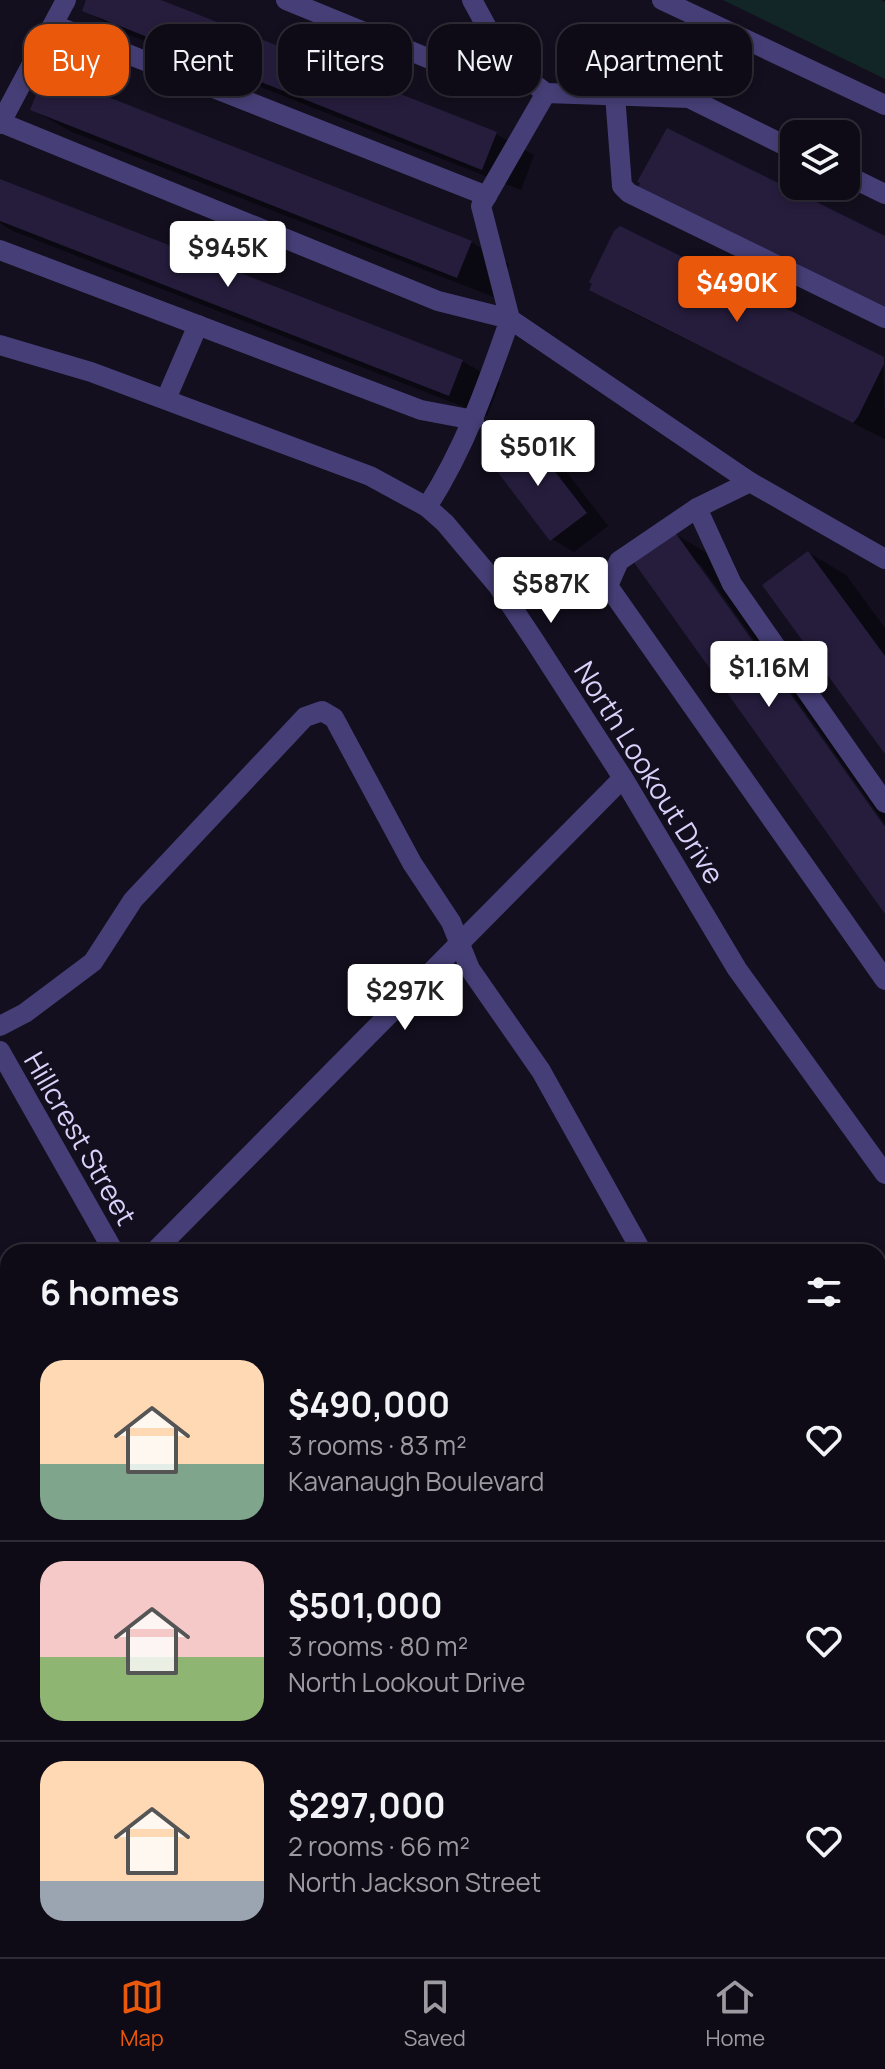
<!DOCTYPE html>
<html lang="en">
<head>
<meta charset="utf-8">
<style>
	:root { --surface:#0e0b16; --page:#17141f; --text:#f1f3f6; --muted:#9b9ba1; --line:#2e2b35; --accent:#ea580c }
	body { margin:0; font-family:Manrope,sans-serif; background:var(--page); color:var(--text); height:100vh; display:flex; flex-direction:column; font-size:30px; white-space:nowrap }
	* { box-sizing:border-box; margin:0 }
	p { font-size:26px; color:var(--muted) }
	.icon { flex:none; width:44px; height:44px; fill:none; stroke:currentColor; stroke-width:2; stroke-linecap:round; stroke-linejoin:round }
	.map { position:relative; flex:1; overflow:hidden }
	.drawer { position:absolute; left:0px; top:1244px; width:886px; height:714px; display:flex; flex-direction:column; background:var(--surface); border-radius:24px 24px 0 0; box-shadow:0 4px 12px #0003,0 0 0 2px var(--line) }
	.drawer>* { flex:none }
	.banner { position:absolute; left:24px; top:24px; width:838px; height:72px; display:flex; gap:16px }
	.tools { position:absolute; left:780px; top:120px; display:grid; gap:16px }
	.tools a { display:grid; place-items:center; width:80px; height:80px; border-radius:16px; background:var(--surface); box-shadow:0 4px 12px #0003,0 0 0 2px var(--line); font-size:40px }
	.price { position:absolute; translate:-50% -68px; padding:0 18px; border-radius:8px; background:#fff; color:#222; font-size:26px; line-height:52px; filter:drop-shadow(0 2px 4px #0008) }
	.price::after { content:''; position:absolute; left:50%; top:48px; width:24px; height:18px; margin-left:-12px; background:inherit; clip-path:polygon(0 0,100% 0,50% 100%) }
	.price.selected { background:var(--accent); color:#fff }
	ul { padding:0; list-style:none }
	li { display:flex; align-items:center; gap:24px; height:200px; padding:0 40px }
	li+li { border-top:2px solid var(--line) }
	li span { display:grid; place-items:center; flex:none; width:224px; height:160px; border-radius:24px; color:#555 }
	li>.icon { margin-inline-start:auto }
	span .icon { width:96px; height:96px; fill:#fffc; stroke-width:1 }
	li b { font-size:34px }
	h2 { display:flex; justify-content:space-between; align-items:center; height:96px; padding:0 40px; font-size:34px }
	.chip { padding:0 28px; border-radius:24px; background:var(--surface); box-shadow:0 4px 12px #0003,0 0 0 2px var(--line); font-size:28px; line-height:72px }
	.chip.selected { background:var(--accent); color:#fff }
	.tab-bar { display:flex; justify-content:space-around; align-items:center; height:112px; border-top:2px solid var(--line); background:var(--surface); font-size:22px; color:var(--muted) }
	.tab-bar a { display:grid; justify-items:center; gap:4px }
	.tab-bar .selected { color:var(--accent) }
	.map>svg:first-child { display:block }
	.green { fill:#122627 }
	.shadow { fill:#0007 }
	.building { fill:#261d3d }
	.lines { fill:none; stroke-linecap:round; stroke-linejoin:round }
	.minor { stroke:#463f77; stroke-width:20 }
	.labels { text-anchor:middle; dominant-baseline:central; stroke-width:6; stroke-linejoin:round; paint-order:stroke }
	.street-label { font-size:28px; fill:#d9d1fa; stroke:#130f1e }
</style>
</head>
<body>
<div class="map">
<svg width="885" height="1957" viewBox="0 0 885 1957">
	<rect width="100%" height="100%" fill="#130f1e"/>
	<polygon class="green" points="723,0 881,0 885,2 885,79"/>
	<g class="shadow">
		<polygon points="88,0 156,0 496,134 534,155 521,190 122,32 84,10"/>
		<polygon points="32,109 471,242 509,264 496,298 70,131"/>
		<polygon points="0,181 462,361 500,383 487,416 13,231 0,223"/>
		<polygon points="594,283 883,358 885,439 629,311 592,289"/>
		<polygon points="526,436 549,449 608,526 574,552 552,539"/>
		<polygon points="675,534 712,556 885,798 885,824 700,564 695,564 885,831 885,910"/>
		<polygon points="809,553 846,575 885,628 885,751"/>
	</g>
	<g class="building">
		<polygon points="86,0 161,0 497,132 482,170 82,11"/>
		<polygon points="45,72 472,241 457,278 30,110"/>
		<polygon points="667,128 885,236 885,312 638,188 640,183 637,182"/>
		<polygon points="0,179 463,360 449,396 0,221"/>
		<polygon points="620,226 884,357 884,364 858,417 853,423 589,290 592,284 589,282 614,231"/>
		<polygon points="526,434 587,513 550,541 490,462"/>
		<polygon points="675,532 885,827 885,914 633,561"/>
		<polygon points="808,551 885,656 885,754 762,585"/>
	</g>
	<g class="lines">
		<g class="minor">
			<polyline points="286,0 447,66 507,64"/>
			<polyline points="472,0 507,64 546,93 481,206 510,319 750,482 885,559"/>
			<polyline points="662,0 885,105"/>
			<polyline points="54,25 487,196"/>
			<polyline points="546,93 689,98 794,150"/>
			<polyline points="615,95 622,186 629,193 885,318"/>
			<path d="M 2,123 L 438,301 L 510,319 C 487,385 465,448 427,507"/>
			<polyline points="0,124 66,0"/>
			<polyline points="846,175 885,194"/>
			<polyline points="0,250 421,410 474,420"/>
			<polyline points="0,345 91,372 370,476 427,507 445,523 498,586 534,640 623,778 737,969 885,1174"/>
			<polyline points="166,399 198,325"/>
			<polyline points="750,482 697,508 619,561 608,586 885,980"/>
			<polyline points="697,508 732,584 885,803"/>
			<polyline points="0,1026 25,1013 93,962 133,900 305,717 322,711 334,718 412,863 451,922 470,969 541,1071 642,1252"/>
			<polyline points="0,1051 114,1252"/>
			<polyline points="154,1252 623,778"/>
			<polyline points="0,1290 8,1299"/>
			<polyline points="0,1339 8,1333"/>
			<polyline points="0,1419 8,1410"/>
			<polyline points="878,1527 885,1534"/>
			<polyline points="878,1599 885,1592"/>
			<polyline points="878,1913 885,1920"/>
			<polyline points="453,1950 455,1957"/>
			<polyline points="191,1957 198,1950"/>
			<polyline points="531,1957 538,1950"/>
			<polyline points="882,1957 885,1954"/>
		</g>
	</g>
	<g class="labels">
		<g class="street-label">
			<text transform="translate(650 772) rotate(58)">North Lookout Drive</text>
			<text transform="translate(81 1138) rotate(60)">Hillcrest Street</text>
		</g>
	</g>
</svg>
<div class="tools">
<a><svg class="icon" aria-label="layers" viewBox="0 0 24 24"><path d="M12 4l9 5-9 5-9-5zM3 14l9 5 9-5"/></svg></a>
</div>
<b class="price" style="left:228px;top:289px">$945K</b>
<b class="price selected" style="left:737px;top:324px">$490K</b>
<b class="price" style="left:538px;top:488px">$501K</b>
<b class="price" style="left:551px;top:625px">$587K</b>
<b class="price" style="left:769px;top:709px">$1.16M</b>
<b class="price" style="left:405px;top:1032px">$297K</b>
<div class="banner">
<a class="chip selected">Buy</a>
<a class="chip">Rent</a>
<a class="chip">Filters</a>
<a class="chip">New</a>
<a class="chip">Apartment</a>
</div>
<section class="drawer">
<h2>6 homes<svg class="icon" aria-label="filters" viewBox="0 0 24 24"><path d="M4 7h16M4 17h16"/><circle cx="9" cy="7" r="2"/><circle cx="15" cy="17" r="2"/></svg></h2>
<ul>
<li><span style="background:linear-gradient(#ffd9b3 65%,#7fa58c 0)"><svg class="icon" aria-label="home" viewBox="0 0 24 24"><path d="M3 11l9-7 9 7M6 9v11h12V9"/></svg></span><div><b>$490,000</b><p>3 rooms · 83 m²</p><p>Kavanaugh Boulevard</p></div><svg class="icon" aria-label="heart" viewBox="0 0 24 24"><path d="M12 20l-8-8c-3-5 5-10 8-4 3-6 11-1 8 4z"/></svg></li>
<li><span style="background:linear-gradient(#f6c9c9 60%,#8fb573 0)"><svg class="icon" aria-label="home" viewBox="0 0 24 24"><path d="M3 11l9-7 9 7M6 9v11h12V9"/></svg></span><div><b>$501,000</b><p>3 rooms · 80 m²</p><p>North Lookout Drive</p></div><svg class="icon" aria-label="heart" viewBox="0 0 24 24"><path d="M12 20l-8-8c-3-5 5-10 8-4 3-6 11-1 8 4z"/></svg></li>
<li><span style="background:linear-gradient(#ffd9b3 75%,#9aa5b1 0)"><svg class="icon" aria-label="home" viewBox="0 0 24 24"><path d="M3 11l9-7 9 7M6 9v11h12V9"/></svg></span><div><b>$297,000</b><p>2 rooms · 66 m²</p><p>North Jackson Street</p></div><svg class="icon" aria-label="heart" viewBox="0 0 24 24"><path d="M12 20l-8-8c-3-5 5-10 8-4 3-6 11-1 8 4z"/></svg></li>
</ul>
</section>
</div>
<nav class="tab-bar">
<a class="selected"><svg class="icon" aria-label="map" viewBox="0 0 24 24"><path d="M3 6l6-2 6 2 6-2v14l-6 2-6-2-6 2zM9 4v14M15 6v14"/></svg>Map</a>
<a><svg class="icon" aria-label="saved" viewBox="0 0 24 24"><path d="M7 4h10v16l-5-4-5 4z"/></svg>Saved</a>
<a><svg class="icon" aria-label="home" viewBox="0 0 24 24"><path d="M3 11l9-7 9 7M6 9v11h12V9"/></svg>Home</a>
</nav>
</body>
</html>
